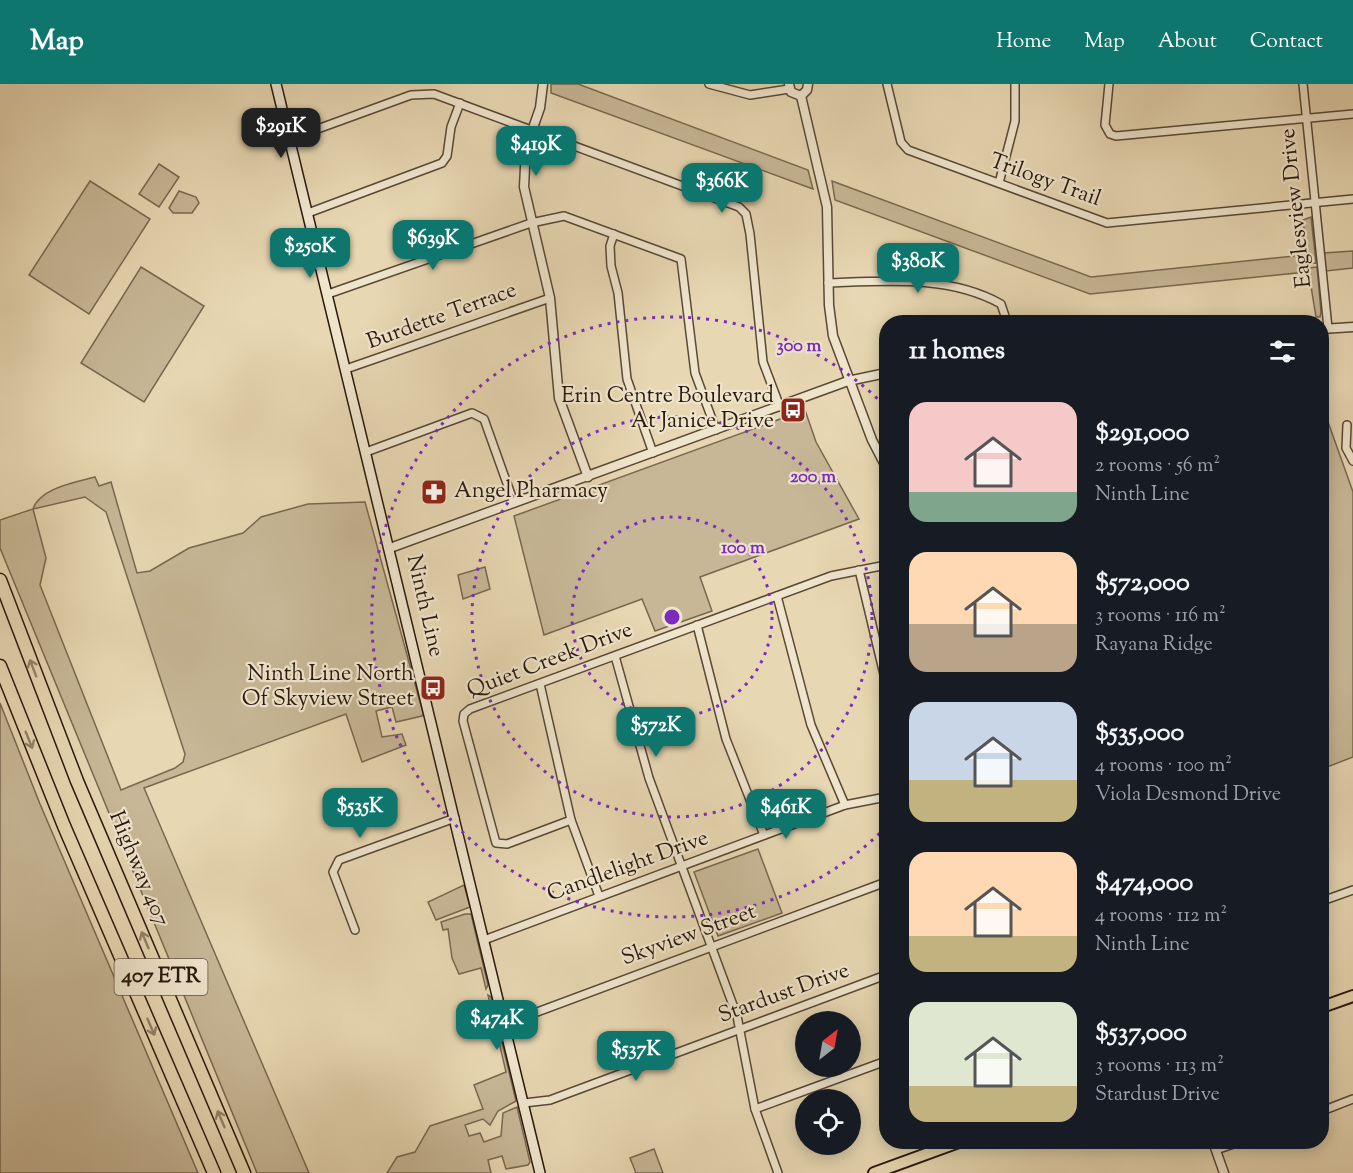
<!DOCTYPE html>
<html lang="en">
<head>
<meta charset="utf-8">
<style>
	:root { --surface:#171b24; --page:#20242c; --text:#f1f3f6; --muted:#9ea1a6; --accent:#0f766e }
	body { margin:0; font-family:"Sorts Mill Goudy",serif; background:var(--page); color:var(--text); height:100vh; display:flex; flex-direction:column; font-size:22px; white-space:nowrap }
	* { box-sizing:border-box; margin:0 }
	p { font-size:20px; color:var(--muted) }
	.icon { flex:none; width:33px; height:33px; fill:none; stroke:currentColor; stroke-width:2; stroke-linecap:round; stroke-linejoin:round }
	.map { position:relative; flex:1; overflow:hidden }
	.sheet { position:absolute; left:879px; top:231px; width:450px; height:834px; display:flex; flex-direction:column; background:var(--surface); border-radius:24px; box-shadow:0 3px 15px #0003 }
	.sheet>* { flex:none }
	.needle { width:39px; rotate:31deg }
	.controls { position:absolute; left:795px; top:927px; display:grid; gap:12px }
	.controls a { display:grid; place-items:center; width:66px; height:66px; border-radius:50%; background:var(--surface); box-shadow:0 3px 15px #0003; font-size:30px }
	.price { position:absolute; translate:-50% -51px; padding:0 14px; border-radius:12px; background:var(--accent); color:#fff; font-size:20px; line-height:39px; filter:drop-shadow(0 2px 3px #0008) }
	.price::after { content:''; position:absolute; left:50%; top:36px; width:18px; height:14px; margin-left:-9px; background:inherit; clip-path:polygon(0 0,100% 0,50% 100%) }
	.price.current { background:#222; color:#fff }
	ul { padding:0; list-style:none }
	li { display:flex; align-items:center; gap:18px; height:150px; padding:0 30px }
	li span { display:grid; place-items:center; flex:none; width:168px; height:120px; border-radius:18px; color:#555 }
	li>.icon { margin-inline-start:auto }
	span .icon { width:72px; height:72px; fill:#fffc; stroke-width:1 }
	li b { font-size:26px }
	h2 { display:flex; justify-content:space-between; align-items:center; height:72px; padding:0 30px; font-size:26px }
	header { display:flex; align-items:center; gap:36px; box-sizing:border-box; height:84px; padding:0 30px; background:var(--accent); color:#fff }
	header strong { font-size:28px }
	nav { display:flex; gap:33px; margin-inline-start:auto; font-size:21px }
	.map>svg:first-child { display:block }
	.green { fill:#c7b796; stroke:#786851; stroke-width:1.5; fill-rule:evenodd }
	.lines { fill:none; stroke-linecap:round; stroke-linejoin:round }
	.minor-casing { stroke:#584836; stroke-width:10 }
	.tertiary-casing { stroke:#584836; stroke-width:11 }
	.secondary-casing { stroke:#29180c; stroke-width:12 }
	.primary-casing { stroke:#29180c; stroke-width:14 }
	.motorway-casing { stroke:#29180c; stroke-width:15 }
	.minor { stroke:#efe5cd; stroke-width:7 }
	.tertiary { stroke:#efe5cd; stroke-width:8 }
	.secondary { stroke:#efe5cd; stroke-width:9 }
	.primary { stroke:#e7d7b2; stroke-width:10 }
	.motorway { stroke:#e7d7b2; stroke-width:12 }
	.oneway { stroke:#928167 }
	.ring { fill:none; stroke:#7b2cbf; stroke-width:3; stroke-dasharray:3 6 }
	.labels { text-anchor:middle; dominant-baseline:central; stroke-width:4.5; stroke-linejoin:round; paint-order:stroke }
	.shield { fill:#efe5cd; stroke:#645646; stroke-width:1.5 }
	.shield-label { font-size:21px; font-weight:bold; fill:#29180c }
	.street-label { font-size:22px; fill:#29180c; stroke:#efe5cd }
	.poi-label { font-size:22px; fill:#29180c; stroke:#efe5cd; text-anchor:end }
	.centre { fill:#7b2cbf; stroke:#efe5cd; stroke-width:3 }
	.ring-label { font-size:18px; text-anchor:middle; font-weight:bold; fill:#7b2cbf; stroke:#efe5cd; stroke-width:4.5; stroke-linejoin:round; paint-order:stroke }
</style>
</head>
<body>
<header>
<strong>Map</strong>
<nav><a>Home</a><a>Map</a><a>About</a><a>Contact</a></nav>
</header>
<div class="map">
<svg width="1353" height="1089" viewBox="0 0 1353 1089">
	<rect width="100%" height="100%" fill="#e7d7b2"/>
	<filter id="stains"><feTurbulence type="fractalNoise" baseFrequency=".00333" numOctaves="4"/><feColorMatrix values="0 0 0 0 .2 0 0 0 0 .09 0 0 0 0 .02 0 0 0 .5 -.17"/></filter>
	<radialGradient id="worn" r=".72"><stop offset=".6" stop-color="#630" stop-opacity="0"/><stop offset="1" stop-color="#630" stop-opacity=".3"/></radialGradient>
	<g class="green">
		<polygon points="551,0 578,0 808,86 813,105 551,9"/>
		<polygon points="159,80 179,93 159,123 139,110"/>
		<polygon points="90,97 150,135 89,230 29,191"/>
		<polygon points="832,97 1091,193 1304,171 1306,188 1090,210 835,116"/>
		<polygon points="179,107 196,113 199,119 192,129 173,129 169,124"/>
		<polygon points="1311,133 1316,179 1308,180 1303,136"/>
		<polygon points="1353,167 1353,184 1326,187 1324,169"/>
		<polygon points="141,183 204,222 144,318 81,279"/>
		<polygon points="1317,183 1321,228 1320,233 1316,233 1308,184"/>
		<polygon points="1322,321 1353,408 1353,673 1322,685"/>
		<polygon points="805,326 816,358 859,435 700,493 712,527 655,547 642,515 544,551 514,432"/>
		<path d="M 95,393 L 99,402 L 111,398 L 137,489 L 150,487 L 189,464 L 243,449 L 261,433 L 308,420 L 365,418 L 423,629 L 422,632 L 396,638 L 392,623 L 376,627 L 382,653 L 402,650 L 406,661 L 362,678 L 346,630 L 144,704 L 309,1089 L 257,1089 L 0,464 L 0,436 L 33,425 C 40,404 76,398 95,393 ZM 85,413 L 106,428 L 185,670 L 183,678 L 175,684 L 121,706 L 40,501 L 46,474 L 33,425 Z"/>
		<polygon points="485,483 490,505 463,515 458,491"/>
		<polygon points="0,619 40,720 198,1089 0,1089"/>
		<polygon points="758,765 782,829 718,852 694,788"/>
		<polygon points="464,801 470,823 436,836 428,818"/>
		<polygon points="465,830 471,830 488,901 486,905 481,884 459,890 452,874 448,845 443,846 441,838"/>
		<polygon points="488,911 491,913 516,1017 498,1027 490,1041 483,1035 465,1041 469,1052 480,1049 484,1058 501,1052 503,1029 517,1023 530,1078 528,1081 506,1085 502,1072 488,1076 491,1089 387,1089 397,1073 415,1068 430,1042 483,1025 474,1001 506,988"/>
		<polygon points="654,1065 663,1089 636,1089 630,1074"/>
	</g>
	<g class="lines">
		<g class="minor-casing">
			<g id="minor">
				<polyline points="709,0 750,11 789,5"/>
				<polyline points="887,0 901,58 908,66 1107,139 1353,115"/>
				<polyline points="1109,0 1105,41 1110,50 1116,52 1353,30"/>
				<polyline points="1303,0 1328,244"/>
				<polyline points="290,55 411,11 434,10 739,123 746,130 750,150 763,278 780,323"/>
				<polyline points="999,99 1015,37 1015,0"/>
				<polyline points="308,129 442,79 447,72 451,43 460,19"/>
				<polyline points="614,150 610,162 611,182 618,209 627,295 653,369"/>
				<path d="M 828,199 C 886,197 949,191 1001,220 L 1007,238"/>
				<polyline points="328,210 531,139 564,132 681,175 695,289 716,346"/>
				<polyline points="346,285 550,214"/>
				<polyline points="1347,341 1346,364 1353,377"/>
				<polyline points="366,368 472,329 484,335 514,419"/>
				<polyline points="859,486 886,599"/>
				<polyline points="777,512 811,641 845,721"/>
				<polyline points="697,541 726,655 764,751"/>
				<polyline points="615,572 649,694 737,932 755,1025 778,1089"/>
				<polyline points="540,600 571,736 599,812"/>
				<polyline points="571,736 507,760 496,759 463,637 464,630 470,625 831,492 886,481"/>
				<polyline points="1322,817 1353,806"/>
				<polyline points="355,846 333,788 339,776 455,734"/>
				<polyline points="484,856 845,721 886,713"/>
				<polyline points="505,940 886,798"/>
				<polyline points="524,1019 550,1016 886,891"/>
				<polyline points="755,1025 886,977"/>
				<polyline points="1322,1027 1353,1015"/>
				<polyline points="1216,1066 1239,1058"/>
			</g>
		</g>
		<g class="tertiary-casing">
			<g id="tertiary">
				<polyline points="543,0 540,24 526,64 524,103 550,214 559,314 588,393"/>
				<polyline points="789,0 791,8 801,12"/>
				<polyline points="801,12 827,123 829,221 833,252 872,356 886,383"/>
				<polyline points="801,12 807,6 808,0"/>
				<polyline points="1322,245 1353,243"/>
				<polyline points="390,464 848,297 886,289"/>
				<polyline points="1213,1058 1224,1089"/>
			</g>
		</g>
		<g class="secondary-casing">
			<polyline id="secondary" points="276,0 540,1089"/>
		</g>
		<g class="primary-casing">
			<g id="primary">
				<polyline points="1322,923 1353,912"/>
				<polyline points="874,1089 959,1058"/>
			</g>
		</g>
		<g class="motorway-casing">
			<g id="motorway">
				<polyline points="0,496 77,697 244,1089"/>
				<polyline points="0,582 64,742 214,1089"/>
			</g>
		</g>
		<use href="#minor" class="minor"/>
		<use href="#tertiary" class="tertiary"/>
		<use href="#secondary" class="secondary"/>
		<use href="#primary" class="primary"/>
		<use href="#motorway" class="motorway"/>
	</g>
	<defs><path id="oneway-shaft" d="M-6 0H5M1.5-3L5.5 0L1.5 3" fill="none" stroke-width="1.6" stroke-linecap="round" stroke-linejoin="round" transform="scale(1.5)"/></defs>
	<g class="oneway">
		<use href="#oneway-shaft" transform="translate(33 584) rotate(-111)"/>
		<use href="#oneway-shaft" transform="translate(29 656) rotate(68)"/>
		<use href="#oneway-shaft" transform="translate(145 856) rotate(-113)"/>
		<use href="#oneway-shaft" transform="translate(151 943) rotate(67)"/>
		<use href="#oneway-shaft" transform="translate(221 1035) rotate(-113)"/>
	</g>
	<g class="ring">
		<circle cx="672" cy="533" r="100"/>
		<circle cx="672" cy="533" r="200"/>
		<path d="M886 743A300 300 0 1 1 886 323"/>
	</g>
	<defs>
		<g id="bus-square" transform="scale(1.35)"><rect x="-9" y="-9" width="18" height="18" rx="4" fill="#8f2418" stroke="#efe5cd"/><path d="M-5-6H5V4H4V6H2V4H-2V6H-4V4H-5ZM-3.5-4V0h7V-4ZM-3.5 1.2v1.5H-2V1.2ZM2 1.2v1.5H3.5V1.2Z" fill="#fff"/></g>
		<g id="pharmacy-square" transform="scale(1.35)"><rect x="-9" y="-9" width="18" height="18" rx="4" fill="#8f2418" stroke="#efe5cd"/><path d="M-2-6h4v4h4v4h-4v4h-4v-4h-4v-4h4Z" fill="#fff"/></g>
	</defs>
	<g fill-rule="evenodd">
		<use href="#bus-square" x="793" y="326"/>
		<use href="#pharmacy-square" x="434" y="408"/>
		<use href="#bus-square" x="433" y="604"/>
	</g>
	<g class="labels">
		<rect class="shield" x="114.5" y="875" width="93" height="36" rx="4.5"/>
		<g class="shield-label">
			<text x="161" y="893">407 ETR</text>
		</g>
		<g class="street-label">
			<text transform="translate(1045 97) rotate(20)">Trilogy Trail</text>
			<text transform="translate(1297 124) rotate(-96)">Eaglesview Drive</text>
			<text transform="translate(442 233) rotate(-20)">Burdette Terrace</text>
			<text transform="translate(424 522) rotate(77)">Ninth Line</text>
			<text transform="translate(550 577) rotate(-21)">Quiet Creek Drive</text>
			<text transform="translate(628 783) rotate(-20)">Candlelight Drive</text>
			<text transform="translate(138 785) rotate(67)">Highway 407</text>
			<text transform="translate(689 852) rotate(-20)">Skyview Street</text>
			<text transform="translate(784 910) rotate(-20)">Stardust Drive</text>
		</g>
		<g class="poi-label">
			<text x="774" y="313">Erin Centre Boulevard<tspan x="774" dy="25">At Janice Drive</tspan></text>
			<text x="454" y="408" text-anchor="start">Angel Pharmacy</text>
			<text x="414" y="591">Ninth Line North<tspan x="414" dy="25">Of Skyview Street</tspan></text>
		</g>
	</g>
	<circle cx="672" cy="533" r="9" class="centre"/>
	<g class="ring-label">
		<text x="799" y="267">300 m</text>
		<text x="813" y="398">200 m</text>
		<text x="743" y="469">100 m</text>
	</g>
	<rect width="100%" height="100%" filter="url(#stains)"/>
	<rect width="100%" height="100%" fill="url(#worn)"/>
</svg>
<div class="controls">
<a><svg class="needle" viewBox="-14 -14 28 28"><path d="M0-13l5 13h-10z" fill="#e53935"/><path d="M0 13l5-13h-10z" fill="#9ea1a6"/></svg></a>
<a><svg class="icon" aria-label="locate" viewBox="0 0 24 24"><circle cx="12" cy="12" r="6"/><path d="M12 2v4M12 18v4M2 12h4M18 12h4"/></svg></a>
</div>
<b class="price current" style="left:281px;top:75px">$291K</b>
<b class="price" style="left:536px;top:93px">$419K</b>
<b class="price" style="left:722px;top:130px">$366K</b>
<b class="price" style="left:433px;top:187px">$639K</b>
<b class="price" style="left:310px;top:195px">$250K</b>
<b class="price" style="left:918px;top:210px">$380K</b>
<b class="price" style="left:656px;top:674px">$572K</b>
<b class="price" style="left:360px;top:755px">$535K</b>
<b class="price" style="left:786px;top:756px">$461K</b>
<b class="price" style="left:497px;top:967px">$474K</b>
<b class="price" style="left:636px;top:998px">$537K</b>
<section class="sheet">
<h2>11 homes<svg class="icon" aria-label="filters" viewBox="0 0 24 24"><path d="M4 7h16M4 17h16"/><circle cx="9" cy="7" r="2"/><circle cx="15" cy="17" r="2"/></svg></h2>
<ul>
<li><span style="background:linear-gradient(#f6c9c9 75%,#7fa58c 0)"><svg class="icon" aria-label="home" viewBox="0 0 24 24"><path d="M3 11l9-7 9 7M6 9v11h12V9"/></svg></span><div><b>$291,000</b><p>2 rooms · 56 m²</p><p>Ninth Line</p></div></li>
<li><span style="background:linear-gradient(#ffd9b3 60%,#b9a48a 0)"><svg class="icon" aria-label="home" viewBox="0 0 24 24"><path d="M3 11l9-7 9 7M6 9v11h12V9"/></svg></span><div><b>$572,000</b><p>3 rooms · 116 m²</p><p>Rayana Ridge</p></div></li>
<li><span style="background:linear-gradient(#c9d6e8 65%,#c2b280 0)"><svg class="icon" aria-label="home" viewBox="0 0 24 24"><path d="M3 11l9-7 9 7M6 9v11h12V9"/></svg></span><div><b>$535,000</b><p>4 rooms · 100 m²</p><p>Viola Desmond Drive</p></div></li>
<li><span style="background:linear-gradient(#ffd9b3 70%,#c2b280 0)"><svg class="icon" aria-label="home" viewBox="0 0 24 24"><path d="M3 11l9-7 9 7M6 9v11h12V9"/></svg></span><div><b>$474,000</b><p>4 rooms · 112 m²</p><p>Ninth Line</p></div></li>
<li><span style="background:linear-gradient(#dfe7d0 70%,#c2b280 0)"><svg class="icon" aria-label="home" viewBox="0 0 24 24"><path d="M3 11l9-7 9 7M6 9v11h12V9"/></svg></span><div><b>$537,000</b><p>3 rooms · 113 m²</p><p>Stardust Drive</p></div></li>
</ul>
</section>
</div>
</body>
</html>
